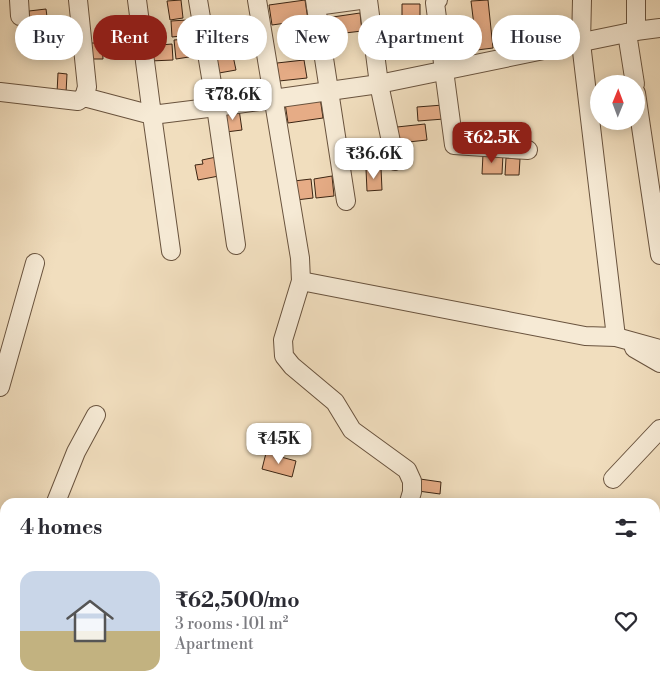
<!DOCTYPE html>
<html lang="en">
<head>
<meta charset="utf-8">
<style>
	:root { --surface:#fff; --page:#f7f7f7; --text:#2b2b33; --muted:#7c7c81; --line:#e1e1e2; --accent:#8f2418 }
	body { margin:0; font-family:"Libre Bodoni",serif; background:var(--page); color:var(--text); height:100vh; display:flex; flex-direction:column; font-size:19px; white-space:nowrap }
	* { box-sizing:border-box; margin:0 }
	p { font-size:16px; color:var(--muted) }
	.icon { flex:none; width:28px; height:28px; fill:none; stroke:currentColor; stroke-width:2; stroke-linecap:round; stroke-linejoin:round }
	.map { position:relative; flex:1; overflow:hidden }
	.side { position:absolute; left:0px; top:498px; width:660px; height:196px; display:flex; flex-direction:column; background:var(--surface); border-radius:15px 15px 0 0; box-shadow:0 2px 12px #0003 }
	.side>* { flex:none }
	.top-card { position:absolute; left:15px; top:15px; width:630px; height:45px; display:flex; gap:10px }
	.needle { width:32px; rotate:1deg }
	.controls { position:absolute; left:590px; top:75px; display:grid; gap:10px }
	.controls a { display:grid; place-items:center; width:55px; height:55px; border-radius:50%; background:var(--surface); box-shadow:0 2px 12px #0003; font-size:25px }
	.price { position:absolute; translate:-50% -42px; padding:0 11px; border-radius:10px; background:#fff; color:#222; font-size:16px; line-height:32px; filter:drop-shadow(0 1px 2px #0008) }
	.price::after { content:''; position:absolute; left:50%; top:30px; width:15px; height:11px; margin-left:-8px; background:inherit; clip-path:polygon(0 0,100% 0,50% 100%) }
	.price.selected { background:var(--accent); color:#fff }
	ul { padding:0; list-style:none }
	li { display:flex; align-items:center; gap:15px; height:125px; padding:0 20px }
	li+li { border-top:1px solid var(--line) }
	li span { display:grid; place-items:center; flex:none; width:140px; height:100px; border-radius:15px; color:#555 }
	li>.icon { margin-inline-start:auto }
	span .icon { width:60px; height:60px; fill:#fffc; stroke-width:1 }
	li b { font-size:21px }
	h2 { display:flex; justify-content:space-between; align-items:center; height:60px; padding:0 20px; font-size:21px }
	.chip { padding:0 18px; border-radius:22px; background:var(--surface); box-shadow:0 2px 12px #0003; font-size:18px; line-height:45px }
	.chip.selected { background:var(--accent); color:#fff }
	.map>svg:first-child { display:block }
	.building { fill:#e6ac86; stroke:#3c2513 }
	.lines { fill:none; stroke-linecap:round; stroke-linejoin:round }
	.minor-casing { stroke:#69533e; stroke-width:20 }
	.minor { stroke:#f6ead5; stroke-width:18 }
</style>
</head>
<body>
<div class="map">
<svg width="660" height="693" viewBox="0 0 660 693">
	<rect width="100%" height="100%" fill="#f1debe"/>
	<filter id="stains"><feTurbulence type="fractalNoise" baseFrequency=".004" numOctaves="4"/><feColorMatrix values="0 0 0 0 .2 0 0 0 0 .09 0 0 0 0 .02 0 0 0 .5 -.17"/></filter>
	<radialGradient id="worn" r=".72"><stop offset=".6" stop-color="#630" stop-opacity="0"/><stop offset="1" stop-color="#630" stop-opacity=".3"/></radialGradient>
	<g class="building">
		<polygon points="181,0 183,18 170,20 167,1"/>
		<polygon points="305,0 308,20 272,25 269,5"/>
		<polygon points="488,0 493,48 477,50 471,1"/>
		<polygon points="402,4 420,4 420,23 402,24"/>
		<polygon points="46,9 49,32 31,34 29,11"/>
		<polygon points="360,13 362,31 328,35 326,18"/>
		<polygon points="187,20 189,35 172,37 171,21"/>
		<polygon points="187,39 189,57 176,59 174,40"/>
		<polygon points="90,43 102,43 103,59 91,59"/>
		<polygon points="172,44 173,60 150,61 149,46"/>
		<polygon points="232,51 236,70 219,73 216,54"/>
		<polygon points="304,60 307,78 279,81 277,63"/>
		<polygon points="58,73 67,74 66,93 57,93"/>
		<polygon points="320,97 323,118 288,123 285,103"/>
		<polygon points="443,105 444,119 418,121 417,107"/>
		<polygon points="239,109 242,130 226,132 223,112"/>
		<polygon points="425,124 427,140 399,143 397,127"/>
		<polygon points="483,154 503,154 502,174 482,174"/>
		<polygon points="221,156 224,175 198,180 195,165 203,164 202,160"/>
		<polygon points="506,158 520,159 519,175 505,175"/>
		<polygon points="381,168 382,190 367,191 366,169"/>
		<polygon points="332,176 334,196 316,198 314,179"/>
		<polygon points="311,179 313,198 296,200 294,181"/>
		<polygon points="266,453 296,461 292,477 262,469"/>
		<polygon points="420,479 441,482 440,494 418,491"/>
	</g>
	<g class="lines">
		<g class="minor-casing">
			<g id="minor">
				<polyline points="19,0 20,16"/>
				<polyline points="78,0 87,87 84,97"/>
				<polyline points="137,0 152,115 216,107 198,0"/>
				<polyline points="257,0 300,258 301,281 283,340 284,356 292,366 335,402 352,430 407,470 412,481 412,492 409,502"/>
				<polyline points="315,0 346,201"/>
				<polyline points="368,0 379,84 395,161"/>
				<polyline points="438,0 435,3 454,145 528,150"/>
				<polyline points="582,0 581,43 616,337"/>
				<polyline points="316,6 360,0"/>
				<polyline points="636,31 636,0"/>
				<polyline points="627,33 635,84"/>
				<polyline points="0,92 78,101 84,97 152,115 171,251"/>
				<polyline points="636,93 660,255"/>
				<polyline points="236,245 216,107 379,84 636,31 660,28"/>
				<polyline points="301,281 585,336 616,337 660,349"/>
				<polyline points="634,348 660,363"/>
				<polyline points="0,387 35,263"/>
				<polyline points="613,479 660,429"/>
				<polyline points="56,502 76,452 96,415"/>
				<polyline points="0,619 5,621"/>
				<polyline points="200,689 210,693"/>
				<polyline points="95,693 97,689"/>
				<polyline points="350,693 352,689"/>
			</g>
		</g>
		<use href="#minor" class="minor"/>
	</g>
	<rect width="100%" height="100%" filter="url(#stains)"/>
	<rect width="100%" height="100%" fill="url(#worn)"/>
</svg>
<div class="controls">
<a><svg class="needle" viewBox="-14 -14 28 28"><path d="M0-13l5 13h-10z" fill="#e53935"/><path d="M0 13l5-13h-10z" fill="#7c7c81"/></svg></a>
</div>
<b class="price" style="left:233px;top:121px">₹78.6K</b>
<b class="price selected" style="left:492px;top:164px">₹62.5K</b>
<b class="price" style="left:374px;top:180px">₹36.6K</b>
<b class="price" style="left:279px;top:465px">₹45K</b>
<div class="top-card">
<a class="chip">Buy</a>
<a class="chip selected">Rent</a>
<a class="chip">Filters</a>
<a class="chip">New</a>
<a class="chip">Apartment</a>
<a class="chip">House</a>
</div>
<section class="side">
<h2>4 homes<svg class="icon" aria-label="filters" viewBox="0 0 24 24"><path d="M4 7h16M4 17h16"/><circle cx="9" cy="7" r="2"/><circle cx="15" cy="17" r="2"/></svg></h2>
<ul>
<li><span style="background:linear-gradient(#c9d6e8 60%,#c2b280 0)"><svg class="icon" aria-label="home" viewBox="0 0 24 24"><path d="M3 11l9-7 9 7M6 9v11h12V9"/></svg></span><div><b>₹62,500/mo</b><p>3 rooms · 101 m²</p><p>Apartment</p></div><svg class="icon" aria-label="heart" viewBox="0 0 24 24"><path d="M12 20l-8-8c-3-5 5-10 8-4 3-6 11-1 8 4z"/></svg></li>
</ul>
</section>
</div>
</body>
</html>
